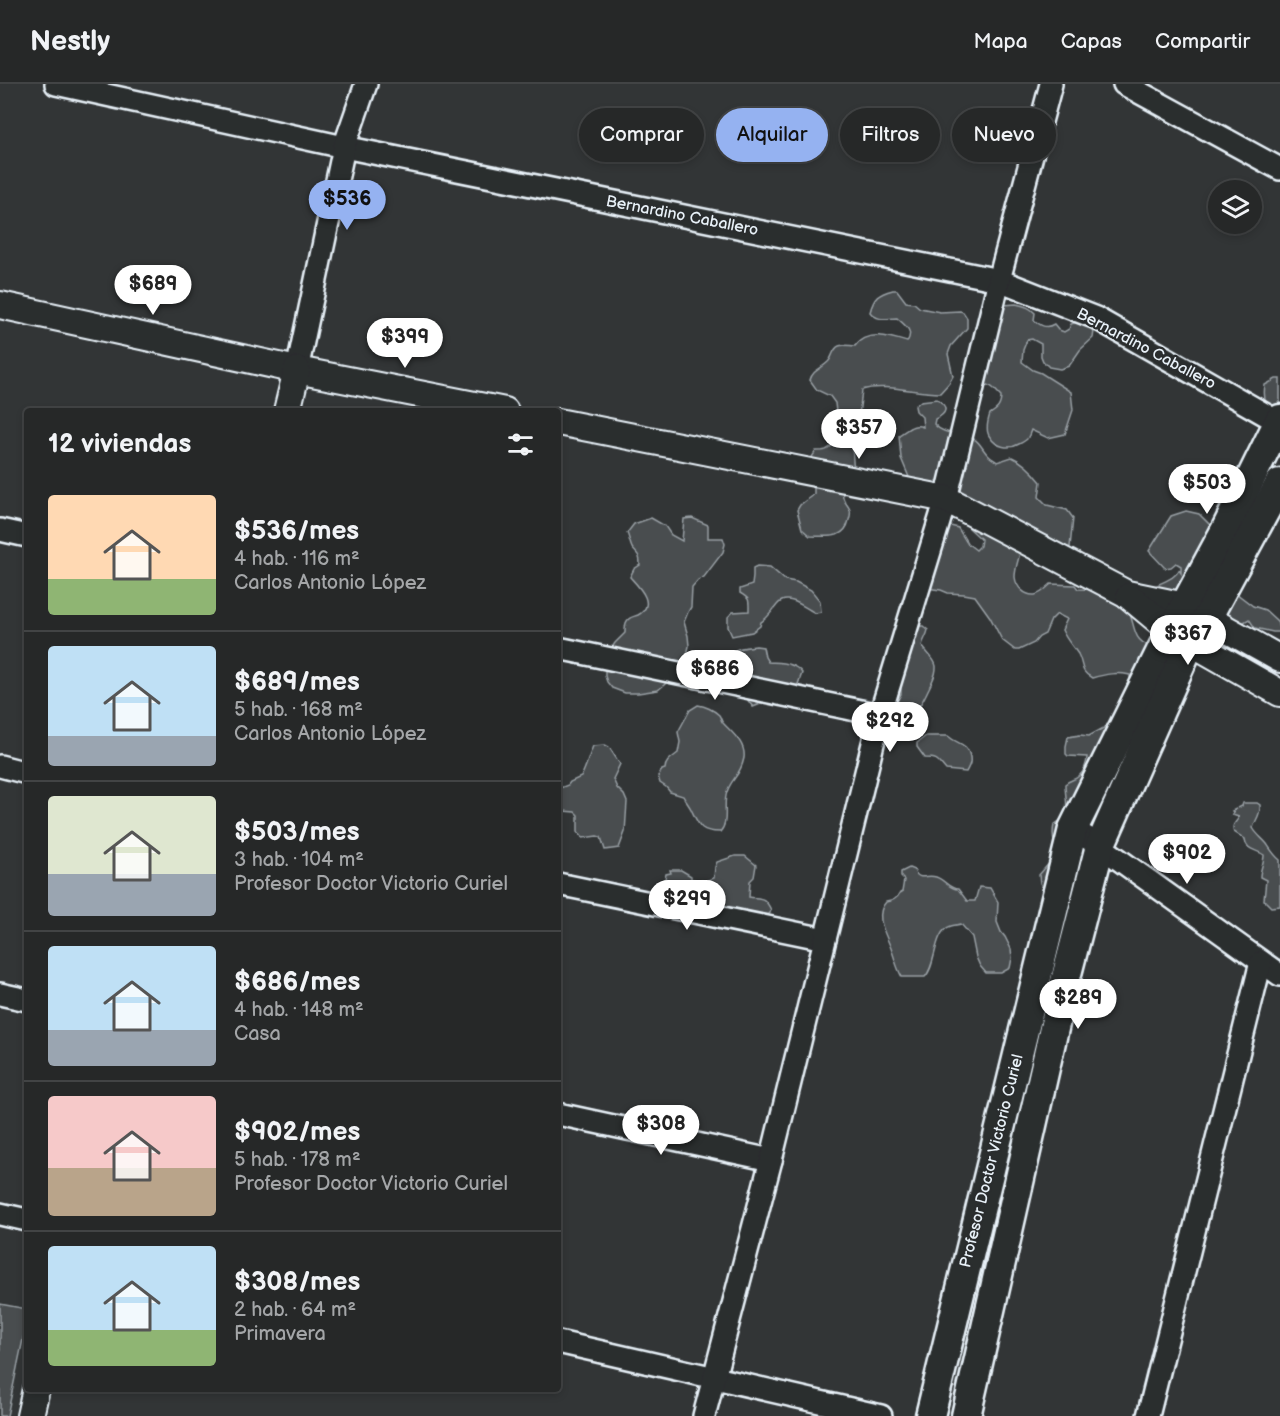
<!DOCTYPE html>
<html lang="es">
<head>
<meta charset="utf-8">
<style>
	:root { --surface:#262828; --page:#323434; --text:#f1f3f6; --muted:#a4a6a8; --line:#424445; --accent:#95b2f1 }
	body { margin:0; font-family:"Balsamiq Sans",sans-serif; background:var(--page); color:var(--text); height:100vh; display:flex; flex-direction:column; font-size:22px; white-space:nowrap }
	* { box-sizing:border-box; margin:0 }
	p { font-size:20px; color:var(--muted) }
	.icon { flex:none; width:33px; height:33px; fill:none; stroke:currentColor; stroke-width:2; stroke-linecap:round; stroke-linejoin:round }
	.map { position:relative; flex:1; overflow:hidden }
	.drawer { position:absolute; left:24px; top:324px; width:537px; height:984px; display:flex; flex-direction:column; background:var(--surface); border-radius:6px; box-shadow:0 3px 9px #0003,0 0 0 2px var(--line) }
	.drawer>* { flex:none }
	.guide { position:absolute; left:579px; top:24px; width:570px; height:54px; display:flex; gap:12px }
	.buttons { position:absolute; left:1208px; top:96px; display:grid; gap:12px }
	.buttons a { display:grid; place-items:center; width:54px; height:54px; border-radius:50%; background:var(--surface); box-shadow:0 3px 9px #0003,0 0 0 2px var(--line); font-size:30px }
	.price { position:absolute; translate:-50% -51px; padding:0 14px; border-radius:21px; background:#fff; color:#222; font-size:20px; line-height:39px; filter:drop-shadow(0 2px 3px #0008) }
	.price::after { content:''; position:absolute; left:50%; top:36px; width:18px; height:14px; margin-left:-9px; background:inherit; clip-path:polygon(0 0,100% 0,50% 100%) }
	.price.active { background:var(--accent); color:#111 }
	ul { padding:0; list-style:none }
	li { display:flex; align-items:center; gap:18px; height:150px; padding:0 24px }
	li+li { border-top:2px solid var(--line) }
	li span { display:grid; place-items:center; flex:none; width:168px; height:120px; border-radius:6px; color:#555 }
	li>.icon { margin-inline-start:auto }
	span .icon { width:72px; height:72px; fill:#fffc; stroke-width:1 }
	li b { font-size:26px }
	h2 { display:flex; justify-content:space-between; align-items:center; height:72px; padding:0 24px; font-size:26px }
	.chip { padding:0 21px; border-radius:27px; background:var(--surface); box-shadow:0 3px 9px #0003,0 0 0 2px var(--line); font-size:21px; line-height:54px }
	.chip.active { background:var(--accent); color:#111 }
	header { display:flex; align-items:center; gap:36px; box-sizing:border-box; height:84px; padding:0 30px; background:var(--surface); border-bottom:2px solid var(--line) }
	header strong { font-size:28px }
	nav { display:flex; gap:33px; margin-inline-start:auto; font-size:21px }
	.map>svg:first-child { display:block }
	.green { fill:#494d4f; stroke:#989fa4; stroke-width:1.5 }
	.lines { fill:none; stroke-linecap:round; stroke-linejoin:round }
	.minor-casing { stroke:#e8f1f8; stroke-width:26 }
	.tertiary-casing { stroke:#e8f1f8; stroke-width:30 }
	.secondary-casing { stroke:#e8f1f8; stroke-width:33 }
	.minor { stroke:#2a2d2e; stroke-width:21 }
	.tertiary { stroke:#2a2d2e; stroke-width:26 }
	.secondary { stroke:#2a2d2e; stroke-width:28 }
	.labels { text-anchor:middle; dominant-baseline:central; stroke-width:4.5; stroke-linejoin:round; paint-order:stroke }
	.street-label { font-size:16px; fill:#e8f1f8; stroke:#2a2d2e }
</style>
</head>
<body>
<header>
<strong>Nestly</strong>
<nav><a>Mapa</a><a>Capas</a><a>Compartir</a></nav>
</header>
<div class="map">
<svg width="1280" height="1332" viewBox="0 0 1280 1332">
	<rect width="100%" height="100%" fill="#323536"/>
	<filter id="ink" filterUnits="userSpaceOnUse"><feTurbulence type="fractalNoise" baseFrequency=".0167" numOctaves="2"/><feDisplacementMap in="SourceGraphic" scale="12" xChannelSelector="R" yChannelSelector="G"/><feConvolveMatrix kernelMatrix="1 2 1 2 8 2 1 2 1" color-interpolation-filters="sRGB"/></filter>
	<g filter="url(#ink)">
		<g class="green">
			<path d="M 893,206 L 897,206 L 906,218 L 914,219 L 920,224 L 940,228 L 960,227 L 963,228 L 967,234 L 967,244 L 951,262 L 948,270 L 953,292 L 949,299 L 940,309 C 916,309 883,299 862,306 L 858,340 L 852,360 L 854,393 C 850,398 844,403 843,409 C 841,416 848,420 850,426 C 851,429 850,433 849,436 C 845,456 827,452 810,452 L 802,445 L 797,426 L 800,421 L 814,410 L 814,400 L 807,385 L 812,373 L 816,367 C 824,367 828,367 833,360 L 836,360 L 837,337 L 835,319 L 830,312 L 817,306 L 810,296 C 813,286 821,285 828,278 C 833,274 832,265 839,262 C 843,260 850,262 855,262 C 866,245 891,253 907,258 C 914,247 906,242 897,234 C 887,234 878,238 870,228 C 874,213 878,210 893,206 Z"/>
			<path d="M 1016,220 C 1024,222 1030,223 1035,229 L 1034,236 C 1041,242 1046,245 1054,240 L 1059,246 L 1064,248 L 1069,245 L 1071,240 L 1083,236 L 1092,240 L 1094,247 L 1093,254 L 1080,266 L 1069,282 L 1060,285 L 1049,283 L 1043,277 L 1041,272 L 1041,260 L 1032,255 L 1027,256 L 1023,266 L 1022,278 L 1033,286 L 1041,289 L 1071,308 L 1073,326 L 1065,350 L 1048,354 L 1031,346 C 1030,349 1029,352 1027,355 C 1026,356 1021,359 1019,360 C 1009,366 996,363 990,353 C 985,347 988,336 990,330 C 998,325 1001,322 1001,312 C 994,305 991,300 981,300 L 1004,221 Z"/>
			<path d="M 1276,295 L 1280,295 L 1280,341 C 1269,326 1262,320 1265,301 Z"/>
			<path d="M 937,315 C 949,323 947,330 935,335 L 934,340 C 944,352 961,348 974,355 C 981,359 983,367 989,372 C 992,375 995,376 997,378 L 1012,373 C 1024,378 1033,388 1041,398 L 1039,413 L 1047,421 L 1067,426 L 1073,434 L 1070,463 L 1063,467 L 1025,466 L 1020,469 C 1018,477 1015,485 1015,493 C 1016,503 1025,512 1035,511 C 1042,510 1046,504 1051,500 L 1075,501 L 1078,505 C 1095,505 1119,509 1128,526 C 1135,538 1132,557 1149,561 C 1156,563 1163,558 1173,560 C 1182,573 1180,582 1175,595 L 1165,600 L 1157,601 C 1149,611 1130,624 1117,625 L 1120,615 L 1130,603 L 1130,591 C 1116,588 1106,590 1092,594 C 1079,587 1084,581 1078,570 C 1072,561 1067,557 1062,546 L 1067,535 L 1057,530 L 1051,536 L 1045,550 L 1039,553 L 1034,559 L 1019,566 L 1015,566 L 1002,556 L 990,533 L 975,512 L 964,510 L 948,509 L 941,506 L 926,504 L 921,491 L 922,484 L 931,475 L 933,462 L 940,447 L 947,441 L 958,444 L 967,459 L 976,466 L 980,462 L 981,455 L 969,444 C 969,432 968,431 979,427 L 979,425 L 961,413 L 949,409 L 925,406 L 911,398 L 901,374 L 899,351 C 908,346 912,339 923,343 L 922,333 L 916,327 L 915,322 L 921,317 Z"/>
			<path d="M 1186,427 L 1199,430 L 1214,445 L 1232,506 L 1253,522 L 1265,526 L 1277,537 L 1280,548 L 1273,548 L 1255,544 L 1249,535 L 1239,541 L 1236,560 L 1223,573 L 1152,504 C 1161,498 1175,495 1179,486 L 1181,489 L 1181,482 L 1176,479 L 1171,483 L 1165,484 L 1149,467 L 1171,432 Z"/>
			<path d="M 651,434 L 665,442 L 671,451 L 682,457 L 684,435 L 692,434 L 708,441 L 708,454 L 723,454 L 725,460 L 723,468 L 704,493 L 698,496 L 692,503 L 691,523 L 688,528 L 684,538 L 688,552 L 689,562 L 687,571 L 679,586 L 664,601 L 658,606 L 638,609 L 625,609 L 612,604 L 607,598 L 605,592 L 605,574 L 615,559 L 625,549 C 625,546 625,542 626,539 C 628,533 633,533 638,531 C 657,520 639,503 630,493 L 634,485 L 640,481 C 640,471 638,471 632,464 C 630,460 629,453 627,449 L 634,440 Z"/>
			<path d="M 757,482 L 770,483 L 785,496 L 796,498 L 811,506 L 820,517 L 821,528 L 815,529 C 805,524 787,508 777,521 C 772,527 768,534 761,538 L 760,542 L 752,548 L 732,552 L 728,543 L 728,533 L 733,528 L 749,527 C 749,515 750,515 740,509 L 740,505 L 752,501 L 753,493 L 753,484 Z"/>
			<path d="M 914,542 L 923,542 L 928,546 C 927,552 923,556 922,562 C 926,568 935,575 936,582 C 937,590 932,597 929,604 C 921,620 919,630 898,629 L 895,621 L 901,610 L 901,606 L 892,566 L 892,554 Z"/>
			<path d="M 756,562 L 763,563 L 765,573 L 768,578 C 780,579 794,578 802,589 L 797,603 L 788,612 L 781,612 L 753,623 C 741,609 734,592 724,576 C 727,574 729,572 731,569 C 738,563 748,563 756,562 Z"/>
			<path d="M 698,621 C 705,622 714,626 719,631 C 721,634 721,637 723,639 C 732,649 746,659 744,674 C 741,691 731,695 727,708 C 722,721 730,737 720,748 C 700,748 699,742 691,725 C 689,721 685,716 683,712 L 670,708 L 666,703 L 660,699 L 658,692 L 662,686 L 665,685 C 665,677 672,674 678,669 L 680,658 L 678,648 L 690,626 Z"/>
			<path d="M 1109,641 L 1113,647 L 1103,668 L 1077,787 L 1079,788 L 1066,837 L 1060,837 L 1040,799 L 1039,791 L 1051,777 L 1056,766 C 1053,757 1052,750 1054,741 C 1073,729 1065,718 1065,700 C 1069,696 1075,696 1079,692 C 1084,688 1087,679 1087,673 L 1068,672 L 1066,670 L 1066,662 L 1068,653 L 1080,651 L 1089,652 Z"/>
			<path d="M 926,652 L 948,652 C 958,661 967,658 970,673 C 971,680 969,682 966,688 L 946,686 C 937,676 939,674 925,674 L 917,663 L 917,659 Z"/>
			<path d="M 605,661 L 609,663 L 620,680 L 613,695 L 617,704 L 624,711 L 627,718 L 625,748 L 619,764 L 605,766 L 601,753 L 597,752 L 583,754 L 578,748 L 578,731 L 575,728 L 563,727 L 558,724 L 558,714 L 560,704 L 568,701 L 570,698 L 581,693 C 586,683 589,672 593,662 Z"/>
			<path d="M 1243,719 L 1257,719 L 1260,721 C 1261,731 1255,736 1253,744 C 1257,751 1262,754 1267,760 C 1271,766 1274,771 1280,776 L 1280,822 L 1271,823 L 1264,816 L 1266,796 L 1260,793 C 1260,785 1264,779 1264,771 C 1256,765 1246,767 1245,755 L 1234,748 C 1231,740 1236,739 1239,733 L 1232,731 L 1234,729 L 1232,727 L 1242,722 Z"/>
			<path d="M 735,772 L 745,772 L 756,781 L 754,793 L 750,797 L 749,813 C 762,815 764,812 771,826 L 770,829 L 765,833 L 721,825 L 717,822 L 704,822 L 698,817 L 684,817 L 671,813 L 663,805 L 666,790 L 671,789 L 670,786 L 681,786 L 691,792 L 691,795 L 705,797 L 714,794 L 715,783 L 717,778 Z"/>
			<path d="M 909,784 L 914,786 C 919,798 926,790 936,793 C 945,796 949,805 958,805 L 967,817 L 975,817 L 979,803 L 990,804 L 998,818 L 997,838 L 1001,848 L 1005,853 L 1011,865 L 1012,874 L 1010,884 L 1001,889 L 986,889 L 980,882 L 976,873 L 972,853 L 961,840 C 957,841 954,841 951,842 C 933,847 937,881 925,893 L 902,893 C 897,885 895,875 892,867 C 887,852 873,832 886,818 C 893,817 897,815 900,809 L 902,808 L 904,796 L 901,793 L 901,788 Z"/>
			<polygon points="0,1220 27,1225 27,1236 7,1332 0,1332"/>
		</g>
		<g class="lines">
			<g class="minor-casing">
				<g id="minor">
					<polyline points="56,0 344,63 999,196 1096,234 1280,339"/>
					<polyline points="1124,0 1280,85"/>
					<polyline points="297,286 344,63 366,0"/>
					<polyline points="0,446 27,452"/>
					<polyline points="558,564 880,631"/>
					<polyline points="0,682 27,689"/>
					<polyline points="1073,745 1100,762 1280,891"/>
					<polyline points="558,800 825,855"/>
					<polyline points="0,910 27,916"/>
					<polyline points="558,1030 771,1076"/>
					<polyline points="0,1130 27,1136"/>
					<polyline points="558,1258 881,1332"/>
					<polyline points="704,1332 771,1076 880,631 946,415 999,196 1051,0"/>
					<polyline points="1148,1332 1261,878"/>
				</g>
			</g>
			<g class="tertiary-casing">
				<g id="tertiary">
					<polyline points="0,221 297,286 505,327"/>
					<polyline points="287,327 297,286"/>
					<polyline points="558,338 946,415 1127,510 1185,522 1280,575"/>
					<polyline points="1129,512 1171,547 1280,609"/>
					<polyline points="30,1332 36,1305"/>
				</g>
			</g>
			<g class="secondary-casing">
				<g id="secondary">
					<polyline points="930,1332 1073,745 1171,547 1225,447 1280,335"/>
					<polyline points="966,1332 1062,909 1100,762 1190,559 1207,534 1280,399"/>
				</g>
			</g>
			<use href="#minor" class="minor"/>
			<use href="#tertiary" class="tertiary"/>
			<use href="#secondary" class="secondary"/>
		</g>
	</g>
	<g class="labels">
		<g class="street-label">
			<text transform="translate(682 132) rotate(11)">Bernardino Caballero</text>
			<text transform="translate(1146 265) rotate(28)">Bernardino Caballero</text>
			<text transform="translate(992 1077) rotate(-76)">Profesor Doctor Victorio Curiel</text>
		</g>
	</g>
</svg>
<div class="buttons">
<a><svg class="icon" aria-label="layers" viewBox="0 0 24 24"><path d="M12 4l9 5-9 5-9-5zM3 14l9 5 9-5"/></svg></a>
</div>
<b class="price active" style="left:347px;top:147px">$536</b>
<b class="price" style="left:153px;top:232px">$689</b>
<b class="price" style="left:405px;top:285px">$399</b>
<b class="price" style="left:859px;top:376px">$357</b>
<b class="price" style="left:1207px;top:431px">$503</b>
<b class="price" style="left:1188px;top:582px">$367</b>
<b class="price" style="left:715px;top:617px">$686</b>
<b class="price" style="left:890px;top:669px">$292</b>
<b class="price" style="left:1187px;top:801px">$902</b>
<b class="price" style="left:687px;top:847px">$299</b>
<b class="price" style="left:1078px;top:946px">$289</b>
<b class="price" style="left:661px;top:1072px">$308</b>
<div class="guide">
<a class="chip">Comprar</a>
<a class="chip active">Alquilar</a>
<a class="chip">Filtros</a>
<a class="chip">Nuevo</a>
</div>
<section class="drawer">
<h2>12 viviendas<svg class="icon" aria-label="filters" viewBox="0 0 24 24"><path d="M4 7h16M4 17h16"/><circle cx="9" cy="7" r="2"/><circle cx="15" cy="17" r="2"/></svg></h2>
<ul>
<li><span style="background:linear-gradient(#ffd9b3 70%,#8fb573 0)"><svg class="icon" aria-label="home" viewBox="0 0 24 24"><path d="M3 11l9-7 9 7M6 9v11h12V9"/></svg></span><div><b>$536/mes</b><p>4 hab. · 116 m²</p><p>Carlos Antonio López</p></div></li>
<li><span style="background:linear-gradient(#bfe0f5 75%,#9aa5b1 0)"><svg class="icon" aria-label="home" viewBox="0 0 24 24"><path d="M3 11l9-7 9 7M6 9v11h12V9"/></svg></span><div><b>$689/mes</b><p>5 hab. · 168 m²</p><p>Carlos Antonio López</p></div></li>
<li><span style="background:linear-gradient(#dfe7d0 65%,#9aa5b1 0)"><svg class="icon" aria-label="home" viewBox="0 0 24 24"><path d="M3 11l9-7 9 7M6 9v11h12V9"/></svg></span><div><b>$503/mes</b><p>3 hab. · 104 m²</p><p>Profesor Doctor Victorio Curiel</p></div></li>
<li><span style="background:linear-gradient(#bfe0f5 70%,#9aa5b1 0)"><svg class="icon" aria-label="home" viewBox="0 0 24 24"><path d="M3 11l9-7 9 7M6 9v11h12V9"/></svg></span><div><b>$686/mes</b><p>4 hab. · 148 m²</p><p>Casa</p></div></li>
<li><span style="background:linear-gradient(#f6c9c9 60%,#b9a48a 0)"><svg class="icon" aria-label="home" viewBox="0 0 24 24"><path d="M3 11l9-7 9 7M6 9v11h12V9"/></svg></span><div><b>$902/mes</b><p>5 hab. · 178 m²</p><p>Profesor Doctor Victorio Curiel</p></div></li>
<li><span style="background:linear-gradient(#bfe0f5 70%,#8fb573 0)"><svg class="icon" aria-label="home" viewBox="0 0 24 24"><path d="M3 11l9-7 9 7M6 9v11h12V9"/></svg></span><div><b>$308/mes</b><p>2 hab. · 64 m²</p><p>Primavera</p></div></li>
</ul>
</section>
</div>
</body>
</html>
